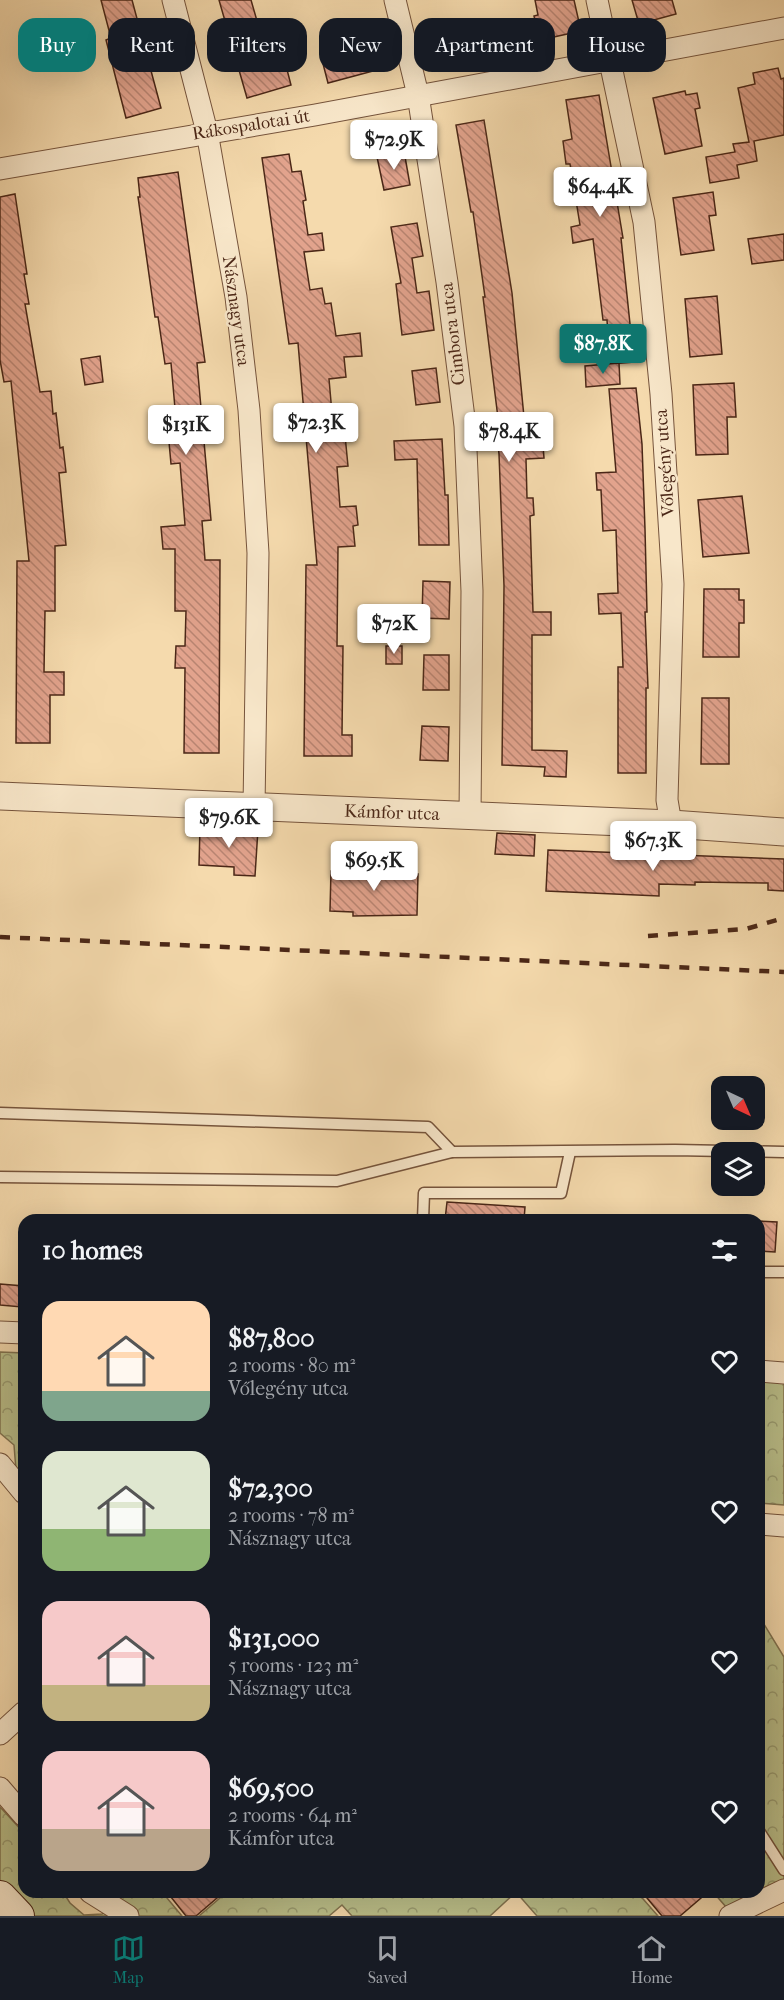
<!DOCTYPE html>
<html lang="en">
<head>
<meta charset="utf-8">
<style>
	:root { --surface:#171b24; --page:#242831; --text:#f1f3f6; --muted:#9ea1a6; --line:#363941; --accent:#0f766e }
	body { margin:0; font-family:"IM FELL French Canon",serif; background:var(--page); color:var(--text); height:100vh; display:flex; flex-direction:column; font-size:22px; white-space:nowrap }
	* { box-sizing:border-box; margin:0 }
	p { font-size:20px; color:var(--muted) }
	.icon { flex:none; width:33px; height:33px; fill:none; stroke:currentColor; stroke-width:2; stroke-linecap:round; stroke-linejoin:round }
	.map { position:relative; flex:1; overflow:hidden }
	.side { position:absolute; left:18px; top:1214px; width:747px; height:684px; display:flex; flex-direction:column; background:var(--surface); border-radius:18px; box-shadow:0 6px 24px #0002 }
	.side>* { flex:none }
	.top-card { position:absolute; left:18px; top:18px; width:748px; height:54px; display:flex; gap:12px }
	.needle { width:39px; rotate:136deg }
	.buttons { position:absolute; left:711px; top:1076px; display:grid; gap:12px }
	.buttons a { display:grid; place-items:center; width:54px; height:54px; border-radius:12px; background:var(--surface); box-shadow:0 6px 24px #0002; font-size:30px }
	.price { position:absolute; translate:-50% -51px; padding:0 14px; border-radius:6px; background:#fff; color:#222; font-size:20px; line-height:39px; filter:drop-shadow(0 2px 3px #0008) }
	.price::after { content:''; position:absolute; left:50%; top:36px; width:18px; height:14px; margin-left:-9px; background:inherit; clip-path:polygon(0 0,100% 0,50% 100%) }
	.price.active { background:var(--accent); color:#fff }
	ul { padding:0; list-style:none }
	li { display:flex; align-items:center; gap:18px; height:150px; padding:0 24px }
	li span { display:grid; place-items:center; flex:none; width:168px; height:120px; border-radius:18px; color:#555 }
	li>.icon { margin-inline-start:auto }
	span .icon { width:72px; height:72px; fill:#fffc; stroke-width:1 }
	li b { font-size:26px }
	h2 { display:flex; justify-content:space-between; align-items:center; height:72px; padding:0 24px; font-size:26px }
	.chip { padding:0 21px; border-radius:18px; background:var(--surface); box-shadow:0 6px 24px #0002; font-size:21px; line-height:54px }
	.chip.active { background:var(--accent); color:#fff }
	.tabs { display:flex; justify-content:space-around; align-items:center; height:84px; border-top:2px solid var(--line); background:var(--surface); font-size:16px; color:var(--muted) }
	.tabs a { display:grid; justify-items:center; gap:3px }
	.tabs .active { color:var(--accent) }
	.map>svg:first-child { display:block }
	.forest { fill:url(#forest-crowns); stroke:#837451; stroke-width:1.5 }
	.building { fill:url(#building-back-hatch); stroke:#4b2717; stroke-width:1.5 }
	.lines { fill:none; stroke-linecap:round; stroke-linejoin:round }
	.service-casing { stroke:#76543c; stroke-width:13 }
	.minor-casing { stroke:#76543c; stroke-width:23 }
	.tertiary-casing { stroke:#76543c; stroke-width:29 }
	.secondary-casing { stroke:#4b2717; stroke-width:34 }
	.service { stroke:#f8e7ca; stroke-width:10 }
	.minor { stroke:#f8e7ca; stroke-width:21 }
	.tertiary { stroke:#f8e7ca; stroke-width:27 }
	.secondary { stroke:#f8e7ca; stroke-width:32 }
	.rail { stroke:#4b2717; stroke-width:4.5; stroke-dasharray:10 10; stroke-linecap:butt }
	.labels { text-anchor:middle; dominant-baseline:central; stroke-width:5; stroke-linejoin:round; paint-order:stroke }
	.street-label { font-size:18px; fill:#4b2717; stroke:#f8e7ca }
</style>
</head>
<body>
<div class="map">
<svg width="784" height="1916" viewBox="0 0 784 1916">
	<defs>
		<pattern id="forest-crowns" width="20" height="18" patternUnits="userSpaceOnUse" patternTransform="scale(1.5)"><rect width="20" height="18" fill="#bbc08b"/><path d="M2 6a3 3 0 1 1 6 0M12 15a3 3 0 1 1 6 0" fill="none" stroke="#9a9c71"/></pattern>
		<pattern id="building-back-hatch" width="6" height="6" patternUnits="userSpaceOnUse" patternTransform="scale(1.5)"><rect width="6" height="6" fill="#e2a38d"/><path d="M-1 5l2 2M0 0l6 6M5-1l2 2" fill="none" stroke="#b98572"/></pattern>
	</defs>
	<rect width="100%" height="100%" fill="#f5daad"/>
	<filter id="stains"><feTurbulence type="fractalNoise" baseFrequency=".00333" numOctaves="4"/><feColorMatrix values="0 0 0 0 .2 0 0 0 0 .09 0 0 0 0 .02 0 0 0 .5 -.17"/></filter>
	<radialGradient id="worn" r=".72"><stop offset=".6" stop-color="#630" stop-opacity="0"/><stop offset="1" stop-color="#630" stop-opacity=".3"/></radialGradient>
	<g class="forest">
		<polygon points="0,1352 24,1353 24,1479 16,1470 14,1445 0,1433"/>
		<polygon points="759,1371 784,1373 784,1505 759,1503"/>
		<polygon points="759,1616 784,1657 784,1881 727,1908 713,1892 759,1892"/>
		<polygon points="0,1807 24,1833 24,1892 63,1892 70,1903 84,1915 102,1914 116,1903 107,1892 162,1892 182,1916 32,1916 0,1885"/>
		<polygon points="227,1892 637,1892 658,1916 537,1916 516,1892 490,1916 352,1916 342,1905 329,1916 199,1916"/>
	</g>
	<g class="building">
		<polygon points="101,0 132,0 161,108 126,118 106,40 111,38"/>
		<polygon points="219,0 251,0 270,66 285,62 291,85 247,98"/>
		<polygon points="535,0 574,0 581,31 540,40 534,16 538,15"/>
		<polygon points="632,0 672,0 676,14 639,24"/>
		<polygon points="483,22 489,50 447,60 441,32"/>
		<polygon points="379,33 388,67 328,83 321,56 358,47 356,39"/>
		<polygon points="778,68 781,79 784,78 784,135 754,141 757,161 737,165 739,178 710,183 706,157 735,152 733,144 749,142 738,88 755,84 753,73"/>
		<polygon points="685,91 686,95 697,93 700,108 695,109 702,146 665,154 653,98"/>
		<polygon points="599,95 623,238 621,238 634,362 610,364 607,320 603,320 593,239 573,243 571,227 580,225 570,164 566,164 563,141 572,139 566,100"/>
		<polygon points="484,120 512,293 524,417 532,416 533,422 541,421 544,458 526,459 527,498 533,498 534,515 530,516 533,612 551,612 551,635 532,635 532,750 567,751 566,777 544,776 545,767 502,765 504,586 499,454 495,419 498,418 483,297 485,297 473,212 471,212 456,125"/>
		<polygon points="404,151 410,185 384,190 377,157"/>
		<polygon points="289,154 292,172 301,171 306,200 303,201 308,235 322,233 324,250 304,252 310,290 322,288 325,304 331,303 336,336 360,333 362,356 344,357 346,377 329,379 334,436 345,435 348,466 337,467 340,507 356,506 358,525 353,526 355,546 338,547 337,646 343,646 342,735 352,735 352,756 304,756 306,565 317,565 298,343 289,344 262,158"/>
		<polygon points="178,172 205,362 197,363 211,520 202,521 205,560 220,560 219,753 184,753 185,668 175,668 176,646 185,646 186,611 175,611 175,549 163,549 161,527 185,525 180,463 171,464 168,431 177,431 171,363 165,364 158,317 155,317 138,197 140,197 138,178"/>
		<polygon points="713,192 716,215 709,216 714,250 681,255 673,198"/>
		<polygon points="15,194 27,274 24,274 29,304 25,304 40,392 51,391 53,414 56,413 60,448 63,447 66,472 59,473 66,545 55,546 55,611 45,611 44,672 64,672 64,695 50,695 50,743 16,743 17,561 29,561 11,381 4,382 0,360 0,197"/>
		<polygon points="417,223 423,256 412,258 417,293 429,291 434,330 402,335 396,284 401,283 391,227"/>
		<polygon points="784,234 784,260 752,264 748,239"/>
		<polygon points="717,296 722,354 690,357 685,299"/>
		<polygon points="100,356 103,382 85,385 81,359"/>
		<polygon points="619,363 620,384 586,387 585,366"/>
		<polygon points="436,368 440,402 416,405 412,371"/>
		<polygon points="734,383 736,417 727,417 728,454 696,455 693,385"/>
		<polygon points="636,388 642,444 645,529 647,612 645,612 648,688 646,688 646,773 618,773 618,667 623,667 621,613 599,614 598,594 618,593 616,530 603,531 601,490 597,490 596,473 616,472 609,389"/>
		<polygon points="442,439 445,495 448,495 449,545 419,545 417,459 395,460 394,441"/>
		<polygon points="742,496 749,553 703,557 698,500"/>
		<polygon points="423,581 450,582 449,619 422,618"/>
		<polygon points="704,589 739,589 739,600 744,600 744,623 739,623 739,657 703,657"/>
		<rect x="386" y="646" width="16" height="18"/>
		<polygon points="424,655 449,655 449,690 423,690"/>
		<polygon points="702,698 729,698 729,764 701,764"/>
		<polygon points="422,726 449,727 448,761 420,760"/>
		<polygon points="200,827 258,829 255,876 234,875 234,867 199,865"/>
		<polygon points="497,833 535,835 534,856 495,854"/>
		<polygon points="548,850 784,859 784,891 768,890 768,883 695,882 695,885 659,884 659,896 546,891"/>
		<polygon points="358,867 393,867 393,873 418,874 417,915 353,916 353,912 330,911 331,871 357,872"/>
		<polygon points="447,1202 525,1207 524,1220 445,1220"/>
		<polygon points="759,1221 777,1222 775,1252 759,1251"/>
		<polygon points="0,1284 24,1286 22,1307 0,1305"/>
		<polygon points="167,1892 224,1892 196,1916 186,1916"/>
		<polygon points="642,1892 708,1892 680,1916 662,1916"/>
	</g>
	<g class="lines">
		<g class="service-casing">
			<g id="service">
				<polyline points="0,1113 428,1127 452,1152"/>
				<polyline points="0,1177 337,1181 452,1152 675,1150 784,1152"/>
				<polyline points="423,1220 424,1193 561,1193 570,1152"/>
				<polyline points="759,1272 784,1272"/>
				<polyline points="759,1831 784,1870"/>
			</g>
		</g>
		<g class="minor-casing">
			<g id="minor">
				<polyline points="173,0 207,132 236,297 249,410 258,553 254,807"/>
				<polyline points="395,0 418,95 447,282 465,426 472,591 470,816"/>
				<polyline points="597,0 644,222 661,394 673,584 667,800 671,824"/>
				<polyline points="0,169 315,115 784,28"/>
				<polyline points="0,1332 24,1333"/>
				<polyline points="759,1371 784,1373"/>
				<polyline points="0,1464 24,1493"/>
				<polyline points="759,1524 784,1526"/>
				<polyline points="0,1734 24,1712"/>
				<polyline points="0,1788 24,1816"/>
				<polyline points="90,1892 128,1916"/>
				<polyline points="730,1916 784,1890"/>
			</g>
		</g>
		<g class="tertiary-casing">
			<polyline id="tertiary" points="0,796 671,824 784,832"/>
		</g>
		<g class="secondary-casing">
			<polyline id="secondary" points="0,1897 18,1916"/>
		</g>
		<use href="#service" class="service"/>
		<use href="#minor" class="minor"/>
		<use href="#tertiary" class="tertiary"/>
		<use href="#secondary" class="secondary"/>
		<g class="rail">
			<polyline points="648,936 746,929 784,918"/>
			<polyline points="0,937 784,972"/>
		</g>
	</g>
	<g class="labels">
		<g class="street-label">
			<text transform="translate(251 125) rotate(-9)">Rákospalotai út</text>
			<text transform="translate(236 311) rotate(82)">Násznagy utca</text>
			<text transform="translate(453 334) rotate(-97)">Cimbora utca</text>
			<text transform="translate(665 463) rotate(-94)">Vőlegény utca</text>
			<text transform="translate(392 813) rotate(2)">Kámfor utca</text>
		</g>
	</g>
	<rect width="100%" height="100%" filter="url(#stains)"/>
	<rect width="100%" height="100%" fill="url(#worn)"/>
</svg>
<div class="buttons">
<a><svg class="needle" viewBox="-14 -14 28 28"><path d="M0-13l5 13h-10z" fill="#e53935"/><path d="M0 13l5-13h-10z" fill="#9ea1a6"/></svg></a>
<a><svg class="icon" aria-label="layers" viewBox="0 0 24 24"><path d="M12 4l9 5-9 5-9-5zM3 14l9 5 9-5"/></svg></a>
</div>
<b class="price" style="left:394px;top:171px">$72.9K</b>
<b class="price" style="left:600px;top:218px">$64.4K</b>
<b class="price active" style="left:603px;top:375px">$87.8K</b>
<b class="price" style="left:316px;top:454px">$72.3K</b>
<b class="price" style="left:186px;top:456px">$131K</b>
<b class="price" style="left:509px;top:463px">$78.4K</b>
<b class="price" style="left:394px;top:655px">$72K</b>
<b class="price" style="left:229px;top:849px">$79.6K</b>
<b class="price" style="left:653px;top:872px">$67.3K</b>
<b class="price" style="left:374px;top:892px">$69.5K</b>
<div class="top-card">
<a class="chip active">Buy</a>
<a class="chip">Rent</a>
<a class="chip">Filters</a>
<a class="chip">New</a>
<a class="chip">Apartment</a>
<a class="chip">House</a>
</div>
<section class="side">
<h2>10 homes<svg class="icon" aria-label="filters" viewBox="0 0 24 24"><path d="M4 7h16M4 17h16"/><circle cx="9" cy="7" r="2"/><circle cx="15" cy="17" r="2"/></svg></h2>
<ul>
<li><span style="background:linear-gradient(#ffd9b3 75%,#7fa58c 0)"><svg class="icon" aria-label="home" viewBox="0 0 24 24"><path d="M3 11l9-7 9 7M6 9v11h12V9"/></svg></span><div><b>$87,800</b><p>2 rooms · 80 m²</p><p>Vőlegény utca</p></div><svg class="icon" aria-label="heart" viewBox="0 0 24 24"><path d="M12 20l-8-8c-3-5 5-10 8-4 3-6 11-1 8 4z"/></svg></li>
<li><span style="background:linear-gradient(#dfe7d0 65%,#8fb573 0)"><svg class="icon" aria-label="home" viewBox="0 0 24 24"><path d="M3 11l9-7 9 7M6 9v11h12V9"/></svg></span><div><b>$72,300</b><p>2 rooms · 78 m²</p><p>Násznagy utca</p></div><svg class="icon" aria-label="heart" viewBox="0 0 24 24"><path d="M12 20l-8-8c-3-5 5-10 8-4 3-6 11-1 8 4z"/></svg></li>
<li><span style="background:linear-gradient(#f6c9c9 70%,#c2b280 0)"><svg class="icon" aria-label="home" viewBox="0 0 24 24"><path d="M3 11l9-7 9 7M6 9v11h12V9"/></svg></span><div><b>$131,000</b><p>5 rooms · 123 m²</p><p>Násznagy utca</p></div><svg class="icon" aria-label="heart" viewBox="0 0 24 24"><path d="M12 20l-8-8c-3-5 5-10 8-4 3-6 11-1 8 4z"/></svg></li>
<li><span style="background:linear-gradient(#f6c9c9 65%,#b9a48a 0)"><svg class="icon" aria-label="home" viewBox="0 0 24 24"><path d="M3 11l9-7 9 7M6 9v11h12V9"/></svg></span><div><b>$69,500</b><p>2 rooms · 64 m²</p><p>Kámfor utca</p></div><svg class="icon" aria-label="heart" viewBox="0 0 24 24"><path d="M12 20l-8-8c-3-5 5-10 8-4 3-6 11-1 8 4z"/></svg></li>
</ul>
</section>
</div>
<nav class="tabs">
<a class="active"><svg class="icon" aria-label="map" viewBox="0 0 24 24"><path d="M3 6l6-2 6 2 6-2v14l-6 2-6-2-6 2zM9 4v14M15 6v14"/></svg>Map</a>
<a><svg class="icon" aria-label="saved" viewBox="0 0 24 24"><path d="M7 4h10v16l-5-4-5 4z"/></svg>Saved</a>
<a><svg class="icon" aria-label="home" viewBox="0 0 24 24"><path d="M3 11l9-7 9 7M6 9v11h12V9"/></svg>Home</a>
</nav>
</body>
</html>
